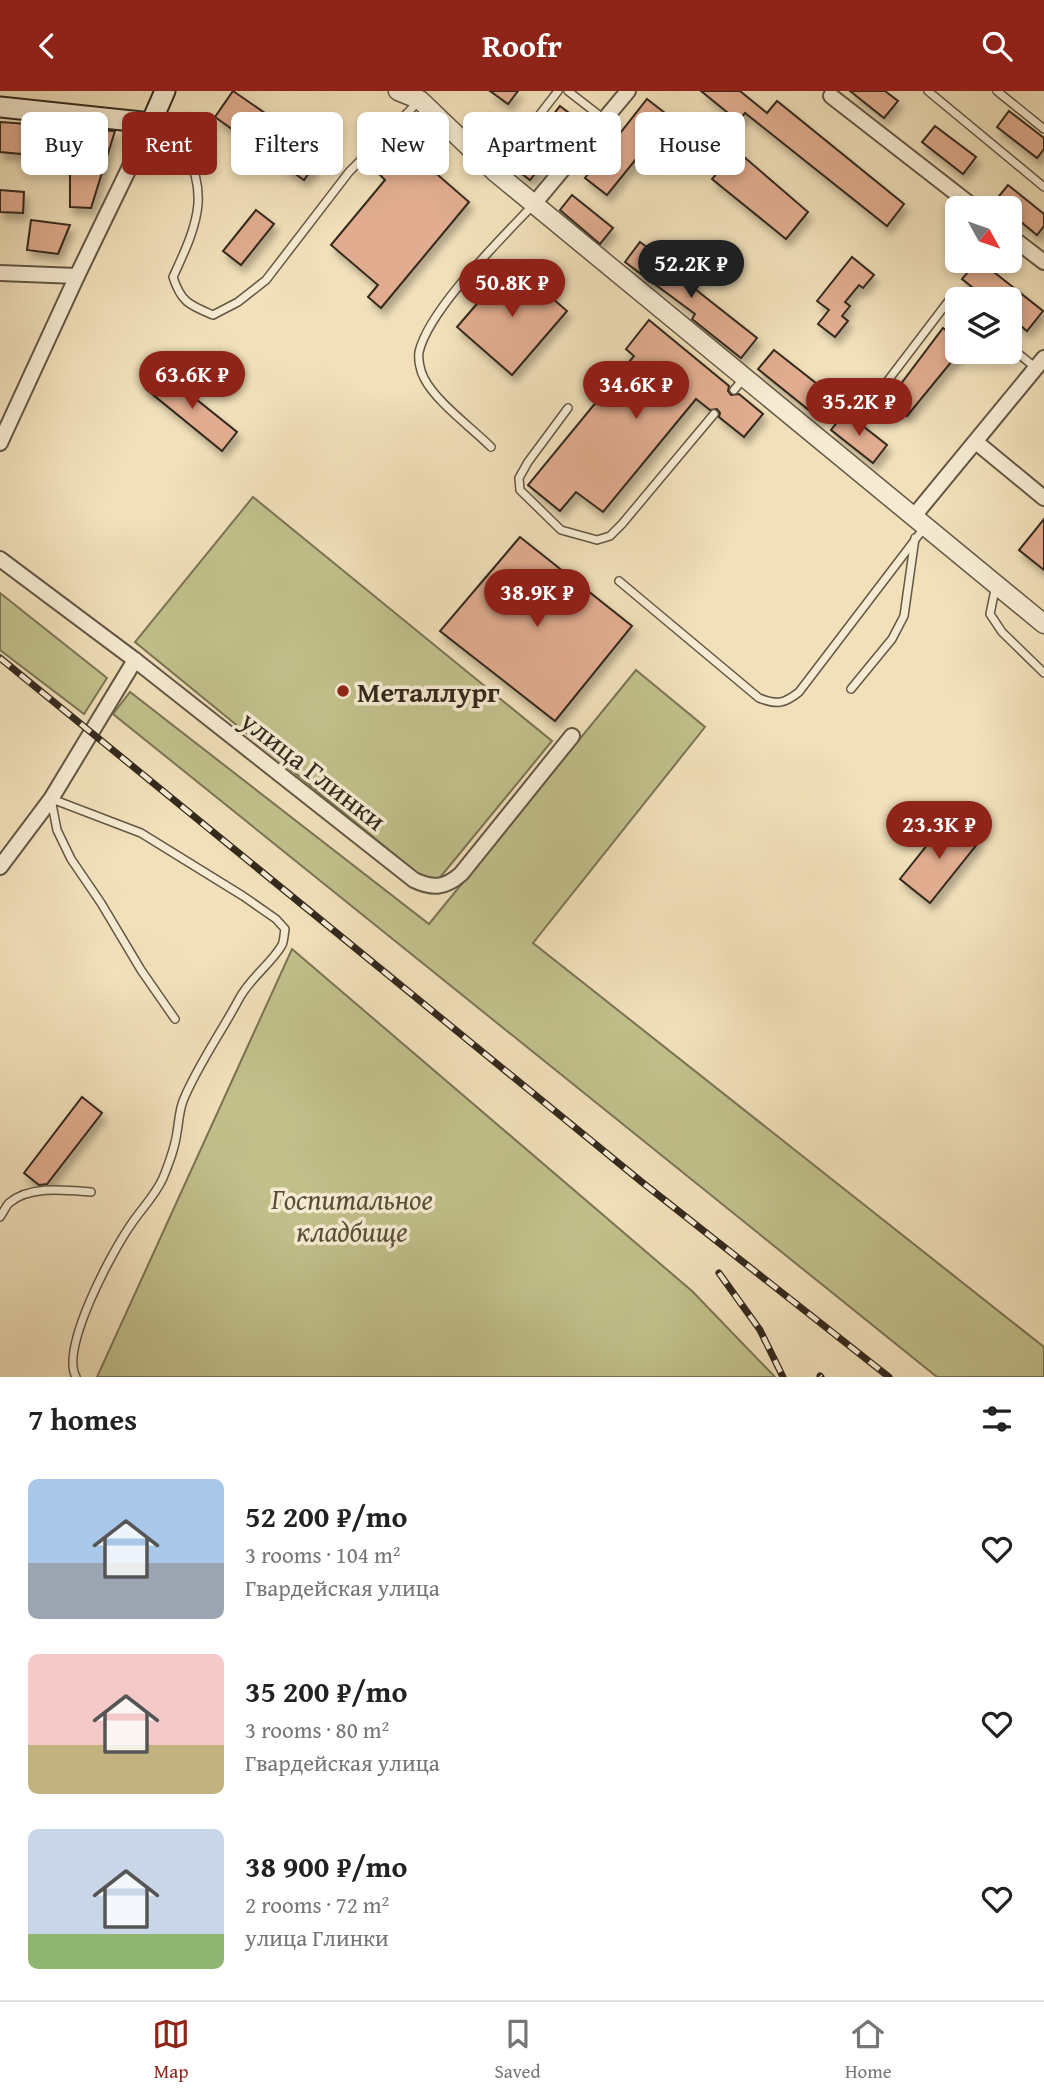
<!DOCTYPE html>
<html lang="en">
<head>
<meta charset="utf-8">
<style>
	:root { --surface:#fff; --page:#f2f2f2; --text:#222; --muted:#767676; --line:#e0e0e0; --accent:#8f2418 }
	body { margin:0; font-family:"Gentium Book Plus",serif; background:var(--page); color:var(--text); height:100vh; display:flex; flex-direction:column; font-size:26px; white-space:nowrap }
	* { box-sizing:border-box; margin:0 }
	p { font-size:23px; color:var(--muted) }
	.icon { flex:none; width:38px; height:38px; fill:none; stroke:currentColor; stroke-width:2; stroke-linecap:round; stroke-linejoin:round }
	.map { position:relative; height:1286px; overflow:hidden }
	.drawer { display:flex; flex-direction:column; background:var(--surface); flex:1 }
	.drawer>* { flex:none }
	.hud { position:absolute; left:21px; top:21px; width:1003px; height:63px; display:flex; gap:14px }
	.needle { width:46px; rotate:130deg }
	.buttons { position:absolute; left:945px; top:105px; display:grid; gap:14px }
	.buttons a { display:grid; place-items:center; width:77px; height:77px; border-radius:10px; background:var(--surface); box-shadow:0 4px 10px #0003; font-size:35px }
	.price { position:absolute; translate:-50% -60px; padding:0 16px; border-radius:24px; background:var(--accent); color:#fff; font-size:23px; line-height:46px; filter:drop-shadow(0 2px 4px #0008) }
	.price::after { content:''; position:absolute; left:50%; top:42px; width:21px; height:16px; margin-left:-10px; background:inherit; clip-path:polygon(0 0,100% 0,50% 100%) }
	.price.active { background:#222; color:#fff }
	ul { padding:0; list-style:none }
	li { display:flex; align-items:center; gap:21px; height:175px; padding:0 28px }
	li span { display:grid; place-items:center; flex:none; width:196px; height:140px; border-radius:10px; color:#555 }
	li>.icon { margin-inline-start:auto }
	span .icon { width:84px; height:84px; fill:#fffc; stroke-width:1 }
	li b { font-size:30px }
	h2 { display:flex; justify-content:space-between; align-items:center; height:84px; padding:0 28px; font-size:30px }
	.pill { padding:0 24px; border-radius:10px; background:var(--surface); box-shadow:0 4px 10px #0003; font-size:24px; line-height:63px }
	.pill.active { background:var(--accent); color:#fff }
	header { display:flex; justify-content:space-between; align-items:center; height:91px; padding:0 28px; background:var(--accent); color:#fff; font-size:32px; font-weight:800 }
	.menu { display:flex; justify-content:space-around; align-items:center; height:98px; border-top:2px solid var(--line); background:var(--surface); font-size:19px; color:var(--muted) }
	.menu a { display:grid; justify-items:center; gap:4px }
	.menu .active { color:var(--accent) }
	.map>svg:first-child { display:block }
	.green { fill:#c1c08b; stroke:#7a7454; stroke-width:2 }
	.building { fill:#e1ac8f; stroke:#34291d; stroke-width:2; filter:url(#shadow) }
	.lines { fill:none; stroke-linecap:round; stroke-linejoin:round }
	.service-casing { stroke:#635744; stroke-width:10 }
	.minor-casing { stroke:#635744; stroke-width:18 }
	.tertiary-casing { stroke:#635744; stroke-width:21 }
	.secondary-casing { stroke:#34291d; stroke-width:23 }
	.service { stroke:#f6ebd2; stroke-width:7 }
	.minor { stroke:#f6ebd2; stroke-width:14 }
	.tertiary { stroke:#f6ebd2; stroke-width:18 }
	.secondary { stroke:#f6ebd2; stroke-width:19 }
	.rail-casing { stroke:#34291d; stroke-width:7 }
	.rail { stroke:#f6ebd2; stroke-width:4.5; stroke-dasharray:13; stroke-linecap:butt }
	.poi-dot { fill:#8f2418; stroke:#f6ebd2; stroke-width:2.5 }
	.labels { text-anchor:middle; dominant-baseline:central; stroke-width:7; stroke-linejoin:round; paint-order:stroke }
	.poi-label { font-size:28px; font-weight:bold; fill:#34291d; stroke:#f6ebd2; text-anchor:start }
	.street-label { font-size:28px; fill:#34291d; stroke:#f6ebd2 }
	.park-label { font-size:28px; font-style:italic; fill:#574f38; stroke:#f6ebd2 }
</style>
</head>
<body>
<header><svg class="icon" aria-label="back" viewBox="0 0 24 24"><path d="M15 5l-7 7 7 7"/></svg>Roofr<svg class="icon" aria-label="search" viewBox="0 0 24 24"><circle cx="10" cy="10" r="6"/><path d="M15 15l6 6"/></svg></header>
<div class="map">
<svg width="1044" height="1286" viewBox="0 0 1044 1286">
	<defs>
		<filter id="shadow"><feDropShadow dx="4" dy="7" stdDeviation="3.5" flood-color="#0004"/></filter>
	</defs>
	<rect width="100%" height="100%" fill="#f1e0ba"/>
	<filter id="stains"><feTurbulence type="fractalNoise" baseFrequency=".00286" numOctaves="4"/><feColorMatrix values="0 0 0 0 .2 0 0 0 0 .09 0 0 0 0 .02 0 0 0 .5 -.17"/></filter>
	<radialGradient id="worn" r=".72"><stop offset=".6" stop-color="#630" stop-opacity="0"/><stop offset="1" stop-color="#630" stop-opacity=".3"/></radialGradient>
	<g class="green">
		<polygon points="253,406 552,650 433,795 135,551"/>
		<polygon points="0,502 107,587 84,623 0,559"/>
		<polygon points="636,579 705,636 533,852 1044,1256 1044,1286 937,1286 113,623 130,601 429,833"/>
		<polygon points="292,858 692,1200 775,1286 97,1286"/>
	</g>
	<g class="building">
		<polygon points="233,0 323,62 304,89 215,26"/>
		<polygon points="490,0 518,0 508,13"/>
		<polygon points="701,0 740,0 767,22 777,10 904,113 887,135 745,22 738,30"/>
		<polygon points="850,0 885,0 898,10 884,27"/>
		<polygon points="647,8 670,26 607,104 585,87"/>
		<polygon points="560,15 577,28 530,89 513,76"/>
		<polygon points="1009,20 1044,47 1044,58 1037,67 997,36"/>
		<polygon points="0,31 69,36 67,54 45,52 43,65 0,61"/>
		<polygon points="935,35 976,66 963,83 922,51"/>
		<polygon points="97,39 115,40 91,117 70,116 70,61 88,64"/>
		<polygon points="400,51 469,111 381,217 368,206 378,194 331,154 385,89 380,84 392,70 387,66"/>
		<polygon points="736,59 808,121 786,148 712,88"/>
		<polygon points="1008,94 1044,123 1044,135 1037,144 1010,122 1010,117 1004,117 995,110"/>
		<polygon points="0,99 24,101 23,122 0,121"/>
		<polygon points="572,104 613,137 600,153 560,119"/>
		<polygon points="256,119 274,133 241,174 223,160"/>
		<polygon points="31,129 70,134 58,163 27,159"/>
		<polygon points="640,151 698,194 695,198 757,247 741,267 692,228 695,223 625,171"/>
		<polygon points="852,166 874,184 863,197 859,194 845,211 850,215 842,225 848,230 835,246 818,233 829,219 817,210"/>
		<polygon points="977,170 980,170 1043,220 1027,240 1010,226 1010,208 987,208 962,188"/>
		<polygon points="512,172 567,220 512,284 457,236"/>
		<polygon points="649,229 729,295 728,300 731,304 739,303 763,323 744,346 719,326 720,322 717,318 710,319 696,308 603,421 576,401 560,420 528,394 634,265 626,258"/>
		<polygon points="943,237 957,248 957,264 907,325 888,310"/>
		<polygon points="774,259 831,304 815,324 758,278"/>
		<polygon points="161,280 237,341 222,360 146,298"/>
		<polygon points="845,321 887,354 873,372 831,339"/>
		<polygon points="1044,428 1044,479 1019,459"/>
		<polygon points="520,446 632,535 555,630 440,540"/>
		<polygon points="948,728 978,752 930,812 900,788"/>
		<polygon points="82,1006 102,1022 47,1093 39,1094 24,1082"/>
	</g>
	<g class="lines">
		<g class="service-casing">
			<g id="service">
				<polyline points="568,0 604,28"/>
				<polyline points="928,0 1044,96"/>
				<polyline points="997,0 1044,38"/>
				<path d="M 152,32 C 183,45 200,80 198,113 C 196,138 183,164 173,186 C 181,211 189,214 213,224 L 238,211 L 266,189 L 349,81 L 418,11"/>
				<polyline points="495,81 558,0"/>
				<polyline points="1010,256 1036,277"/>
				<polyline points="734,299 744,287"/>
				<polyline points="870,313 950,208 957,214"/>
				<polyline points="568,317 528,371 519,387 520,399 561,439 597,449 610,445 622,433 714,323"/>
				<path d="M 491,356 C 471,336 436,311 424,287 C 420,280 418,268 419,261 C 429,218 502,147 533,114"/>
				<path d="M 619,490 L 759,607 C 777,614 784,613 799,601 L 924,437"/>
				<polyline points="996,494 990,523 1002,541 1044,582"/>
				<polyline points="851,598 892,548 904,525 915,447"/>
				<polyline points="51,708 57,739 71,768 101,812 141,879 175,928"/>
				<path d="M 52,708 L 141,742 L 243,805 L 276,828 L 285,838 C 284,843 284,850 282,854 C 271,873 250,887 239,908 C 222,940 196,977 183,1010 C 179,1021 179,1030 177,1041 C 175,1057 169,1072 163,1087 C 155,1105 141,1118 130,1135 C 112,1161 60,1257 76,1286"/>
				<path d="M 0,1126 C 3,1122 6,1115 9,1112 C 30,1094 66,1099 91,1101"/>
			</g>
		</g>
		<g class="minor-casing">
			<g id="minor">
				<polyline points="831,5 975,117"/>
				<polyline points="533,114 628,0"/>
				<polyline points="1010,145 1044,171"/>
				<polyline points="0,182 77,185"/>
				<polyline points="976,351 1044,407"/>
				<polyline points="0,352 77,185 151,32"/>
				<polyline points="914,425 1044,267"/>
				<path d="M 0,468 L 135,569 L 414,789 C 433,798 445,797 461,783 L 572,645"/>
				<polyline points="0,776 51,708 135,569"/>
			</g>
		</g>
		<g class="tertiary-casing">
			<polyline id="tertiary" points="398,0 420,9 495,81 1044,533"/>
		</g>
		<g class="secondary-casing">
			<polyline id="secondary" points="0,16 151,32 165,0"/>
		</g>
		<use href="#service" class="service"/>
		<use href="#minor" class="minor"/>
		<use href="#tertiary" class="tertiary"/>
		<use href="#secondary" class="secondary"/>
		<g class="rail-casing">
			<g id="rail">
				<polyline points="0,567 643,1092 889,1286"/>
				<polyline points="719,1182 760,1239 783,1286"/>
				<polyline points="820,1285 821,1286"/>
			</g>
		</g>
		<use href="#rail" class="rail"/>
	</g>
	<circle class="poi-dot" cx="343" cy="600" r="7"/>
	<g class="labels">
		<g class="poi-label">
			<text x="357" y="600">Металлург</text>
		</g>
		<g class="street-label">
			<text transform="translate(314 679) rotate(38)">улица Глинки</text>
		</g>
		<g class="park-label">
			<text x="352" y="1107">Госпитальное<tspan x="352" dy="32">кладбище</tspan></text>
		</g>
	</g>
	<rect width="100%" height="100%" filter="url(#stains)"/>
	<rect width="100%" height="100%" fill="url(#worn)"/>
</svg>
<div class="buttons">
<a><svg class="needle" viewBox="-14 -14 28 28"><path d="M0-13l5 13h-10z" fill="#e53935"/><path d="M0 13l5-13h-10z" fill="#767676"/></svg></a>
<a><svg class="icon" aria-label="layers" viewBox="0 0 24 24"><path d="M12 4l9 5-9 5-9-5zM3 14l9 5 9-5"/></svg></a>
</div>
<b class="price active" style="left:691px;top:209px">52.2K ₽</b>
<b class="price" style="left:512px;top:228px">50.8K ₽</b>
<b class="price" style="left:192px;top:320px">63.6K ₽</b>
<b class="price" style="left:636px;top:330px">34.6K ₽</b>
<b class="price" style="left:859px;top:347px">35.2K ₽</b>
<b class="price" style="left:537px;top:538px">38.9K ₽</b>
<b class="price" style="left:939px;top:770px">23.3K ₽</b>
<div class="hud">
<a class="pill">Buy</a>
<a class="pill active">Rent</a>
<a class="pill">Filters</a>
<a class="pill">New</a>
<a class="pill">Apartment</a>
<a class="pill">House</a>
</div>
</div>
<section class="drawer">
<h2>7 homes<svg class="icon" aria-label="filters" viewBox="0 0 24 24"><path d="M4 7h16M4 17h16"/><circle cx="9" cy="7" r="2"/><circle cx="15" cy="17" r="2"/></svg></h2>
<ul>
<li><span style="background:linear-gradient(#a9c7e8 60%,#9aa5b1 0)"><svg class="icon" aria-label="home" viewBox="0 0 24 24"><path d="M3 11l9-7 9 7M6 9v11h12V9"/></svg></span><div><b>52 200 ₽/mo</b><p>3 rooms · 104 m²</p><p>Гвардейская улица</p></div><svg class="icon" aria-label="heart" viewBox="0 0 24 24"><path d="M12 20l-8-8c-3-5 5-10 8-4 3-6 11-1 8 4z"/></svg></li>
<li><span style="background:linear-gradient(#f6c9c9 65%,#c2b280 0)"><svg class="icon" aria-label="home" viewBox="0 0 24 24"><path d="M3 11l9-7 9 7M6 9v11h12V9"/></svg></span><div><b>35 200 ₽/mo</b><p>3 rooms · 80 m²</p><p>Гвардейская улица</p></div><svg class="icon" aria-label="heart" viewBox="0 0 24 24"><path d="M12 20l-8-8c-3-5 5-10 8-4 3-6 11-1 8 4z"/></svg></li>
<li><span style="background:linear-gradient(#c9d6e8 75%,#8fb573 0)"><svg class="icon" aria-label="home" viewBox="0 0 24 24"><path d="M3 11l9-7 9 7M6 9v11h12V9"/></svg></span><div><b>38 900 ₽/mo</b><p>2 rooms · 72 m²</p><p>улица Глинки</p></div><svg class="icon" aria-label="heart" viewBox="0 0 24 24"><path d="M12 20l-8-8c-3-5 5-10 8-4 3-6 11-1 8 4z"/></svg></li>
</ul>
</section>
<nav class="menu">
<a class="active"><svg class="icon" aria-label="map" viewBox="0 0 24 24"><path d="M3 6l6-2 6 2 6-2v14l-6 2-6-2-6 2zM9 4v14M15 6v14"/></svg>Map</a>
<a><svg class="icon" aria-label="saved" viewBox="0 0 24 24"><path d="M7 4h10v16l-5-4-5 4z"/></svg>Saved</a>
<a><svg class="icon" aria-label="home" viewBox="0 0 24 24"><path d="M3 11l9-7 9 7M6 9v11h12V9"/></svg>Home</a>
</nav>
</body>
</html>
